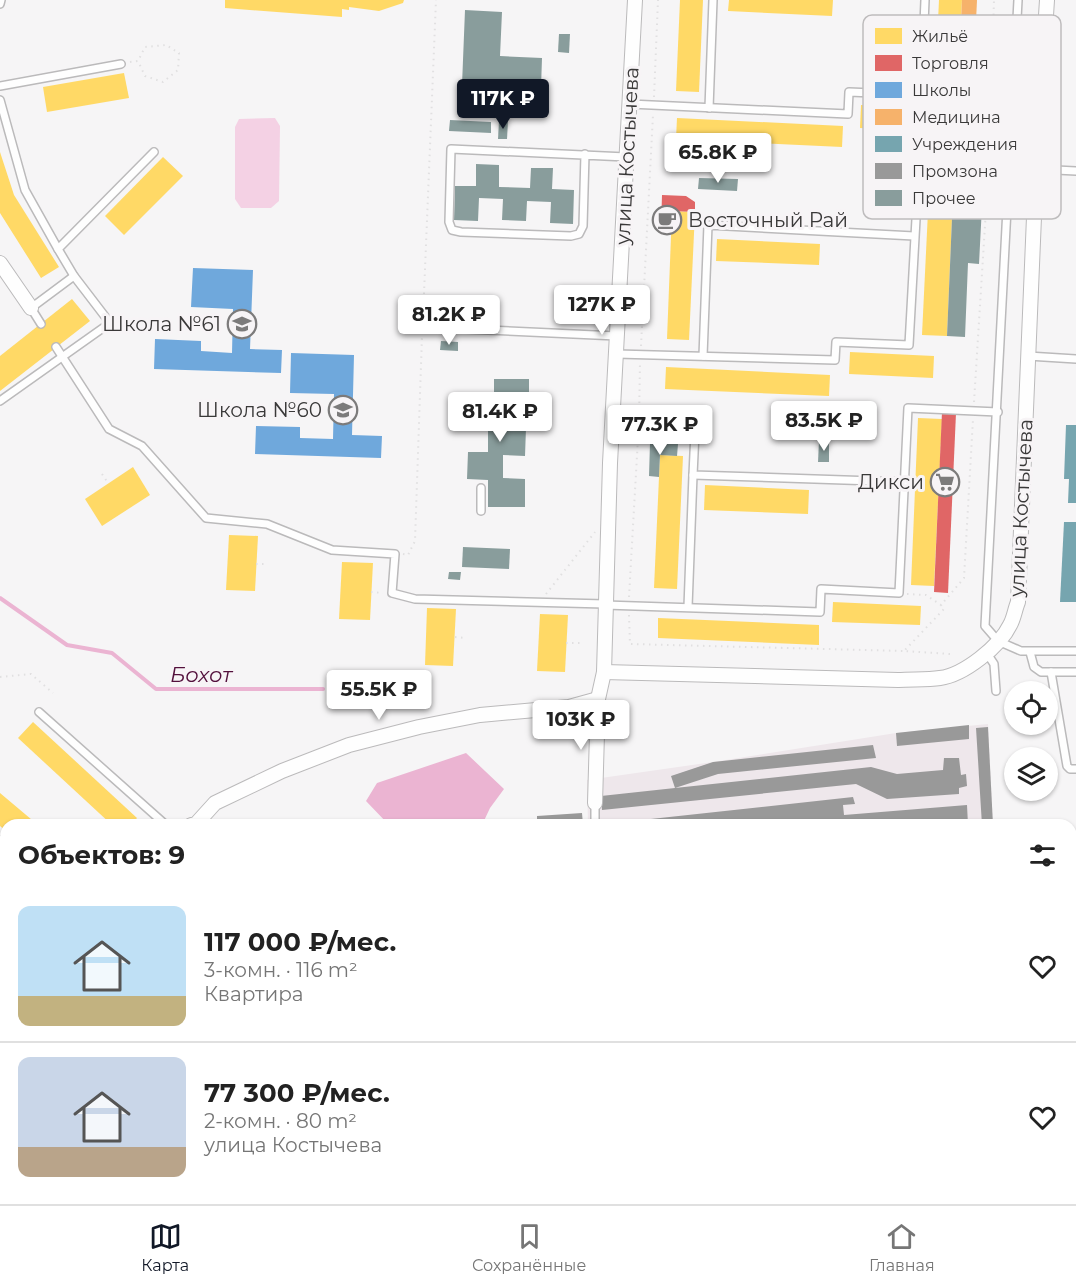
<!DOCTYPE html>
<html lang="ru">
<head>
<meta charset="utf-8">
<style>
	:root { --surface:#fff; --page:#f6f6f6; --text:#222; --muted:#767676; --line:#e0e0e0; --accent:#111827 }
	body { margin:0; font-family:Montserrat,sans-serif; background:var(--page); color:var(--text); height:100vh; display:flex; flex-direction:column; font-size:22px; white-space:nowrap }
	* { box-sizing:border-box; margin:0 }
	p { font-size:20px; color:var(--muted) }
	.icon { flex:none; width:33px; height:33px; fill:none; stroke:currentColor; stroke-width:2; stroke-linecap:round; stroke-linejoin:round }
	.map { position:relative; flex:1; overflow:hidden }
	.details { position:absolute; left:0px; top:819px; width:1077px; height:386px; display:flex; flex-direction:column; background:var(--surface); border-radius:18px 18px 0 0; box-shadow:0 2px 4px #0004 }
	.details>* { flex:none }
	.buttons { position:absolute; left:1004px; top:681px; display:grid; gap:12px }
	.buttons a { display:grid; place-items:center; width:54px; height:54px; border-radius:50%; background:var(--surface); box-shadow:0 2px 4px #0004; font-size:30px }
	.price { position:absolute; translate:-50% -51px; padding:0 14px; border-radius:6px; background:#fff; color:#222; font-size:20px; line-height:39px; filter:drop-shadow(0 2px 3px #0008) }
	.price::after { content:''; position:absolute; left:50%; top:36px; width:18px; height:14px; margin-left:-9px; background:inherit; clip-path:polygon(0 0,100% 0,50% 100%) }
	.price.on { background:var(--accent); color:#fff }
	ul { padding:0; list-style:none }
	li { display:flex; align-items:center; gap:18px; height:150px; padding:0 18px }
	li+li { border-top:2px solid var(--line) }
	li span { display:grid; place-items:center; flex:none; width:168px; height:120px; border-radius:12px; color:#555 }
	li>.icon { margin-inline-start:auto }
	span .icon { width:72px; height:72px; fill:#fffc; stroke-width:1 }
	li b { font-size:26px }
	h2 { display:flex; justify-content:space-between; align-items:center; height:72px; padding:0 18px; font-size:26px }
	.dock { display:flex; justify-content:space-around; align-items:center; height:84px; border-top:2px solid var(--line); background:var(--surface); font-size:16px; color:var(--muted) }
	.dock a { display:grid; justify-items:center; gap:3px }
	.dock .on { color:var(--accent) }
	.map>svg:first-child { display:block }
	.built { fill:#eee7eb }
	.green { fill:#f4d1e4 }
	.water { fill:#ebb4d2 }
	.homes { fill:#ffd966 }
	.shops { fill:#e06666 }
	.schools { fill:#6fa8dc }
	.health { fill:#f6b26b }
	.public { fill:#76a5af }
	.industry { fill:#999 }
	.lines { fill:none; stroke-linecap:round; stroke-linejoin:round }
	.stream { stroke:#ebb4d2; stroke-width:4 }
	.building { fill:#899d9c }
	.service-casing { stroke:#bbbabb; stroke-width:10 }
	.minor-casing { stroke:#bbbabb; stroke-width:16 }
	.path { stroke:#e1e0e1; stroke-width:2; stroke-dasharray:1.5 4.5; stroke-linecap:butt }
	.service { stroke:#fefefe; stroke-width:7 }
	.minor { stroke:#fefefe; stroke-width:14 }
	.labels { text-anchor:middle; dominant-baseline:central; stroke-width:6; stroke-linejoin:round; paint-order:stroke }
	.street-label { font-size:20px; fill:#3a3939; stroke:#f7f4f6 }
	.poi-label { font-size:20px; fill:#3a3939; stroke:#f7f4f6; text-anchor:end }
	.water-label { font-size:21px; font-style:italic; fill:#53103c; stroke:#f7f4f6 }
	.key { fill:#f7f4f6; stroke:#bebcbd; stroke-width:1.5 }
	.key-label { font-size:16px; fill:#3a3939 }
</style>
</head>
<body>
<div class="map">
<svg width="1076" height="1204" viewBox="0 0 1076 1204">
	<rect width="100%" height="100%" fill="#f6f5f6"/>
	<g class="built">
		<polygon points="988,724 993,825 588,825 587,780 713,762 896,733"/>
		<polygon points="790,1198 952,1199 951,1204 787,1204"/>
	</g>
	<polygon class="green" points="275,118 280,126 279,201 271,208 241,208 235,199 235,127 239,119"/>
	<g class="water">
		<polygon points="466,753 504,789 490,808 482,825 389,825 366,801 377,783"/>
		<polygon points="640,1198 716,1199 728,1204 626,1204"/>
	</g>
	<g class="homes">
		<polygon points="225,0 404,0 403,3 379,11 349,7 349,10 342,9 342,17 225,8"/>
		<polygon points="680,0 703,0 699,92 676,91"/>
		<polygon points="729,0 833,0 832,16 728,11"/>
		<polygon points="939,0 962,0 958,85 935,84"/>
		<polygon points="124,73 129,98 47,112 43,87"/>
		<polygon points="861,105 946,109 945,132 860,128"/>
		<polygon points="677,118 843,126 842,147 676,139"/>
		<polygon points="0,152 14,195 59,267 41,278 0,213"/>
		<polygon points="163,157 183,176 124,235 105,216"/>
		<polygon points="930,170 954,171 947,336 922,335"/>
		<polygon points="672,211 695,212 689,340 667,339"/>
		<polygon points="717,239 820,244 819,265 716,261"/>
		<polygon points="72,299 90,321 0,391 0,356"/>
		<polygon points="850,352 934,356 933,378 849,374"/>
		<polygon points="666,367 830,375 829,396 665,389"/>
		<polygon points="918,418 942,419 934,586 911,585"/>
		<polygon points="660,455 683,456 677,589 654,588"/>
		<polygon points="133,467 150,495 102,526 85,499"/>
		<polygon points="705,485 809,490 808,514 704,510"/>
		<polygon points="229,535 258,536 255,591 226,590"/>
		<polygon points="342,562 373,563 370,620 339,619"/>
		<polygon points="833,602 921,606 920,625 832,622"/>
		<polygon points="427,608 456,609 453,666 425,665"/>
		<polygon points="540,614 568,615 565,672 537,671"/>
		<polygon points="658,618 819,625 819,645 658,638"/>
		<polygon points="33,722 137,818 131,825 112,825 18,738"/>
		<polygon points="0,793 38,825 6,825 6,831 0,826"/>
		<polygon points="2,954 6,961 6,1007 0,996 0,955"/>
		<rect x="64" y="1198" width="20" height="6"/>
		<polygon points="114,1198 148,1198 148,1200 115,1204"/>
	</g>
	<g class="shops">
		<polygon points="662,195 686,196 695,202 695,212 672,211 672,228 661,228"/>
		<polygon points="942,412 956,413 948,593 934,592"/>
	</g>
	<g class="schools">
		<polygon points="193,268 253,270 250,349 282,350 281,373 154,369 155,339 201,341 201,351 232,353 233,309 191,307"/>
		<polygon points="291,353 354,355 352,435 382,436 381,458 255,454 256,426 300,427 300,438 333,439 334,394 290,393"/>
	</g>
	<polygon class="health" points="962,0 977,0 973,86 958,85"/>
	<g class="public">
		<polygon points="1066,425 1076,425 1076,503 1068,503 1069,479 1064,479"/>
		<polygon points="1064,522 1076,522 1076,602 1060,602"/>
	</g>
	<g class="industry">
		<polygon points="969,725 969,739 897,746 896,733"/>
		<polygon points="988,727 993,825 982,825 976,728"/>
		<polygon points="873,745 876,758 718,774 675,788 871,767 897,774 943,770 944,758 959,758 961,775 966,774 967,786 959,788 959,794 887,799 856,784 602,810 601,796 675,788 671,776 713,762"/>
		<polygon points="853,797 855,804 843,805 844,815 967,805 968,825 614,825 614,823"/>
		<polygon points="582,813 583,825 537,825 537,816"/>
		<polygon points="489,1198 528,1198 528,1199 513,1204 475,1204"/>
		<polygon points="566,1198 597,1198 598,1204 552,1204"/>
		<polygon points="790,1198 803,1198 802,1201 809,1204 787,1204"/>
		<polygon points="838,1198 866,1198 878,1204 850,1204"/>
		<polygon points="900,1198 927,1198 925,1204 913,1204"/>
		<polygon points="941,1198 952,1198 951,1204 939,1204"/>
	</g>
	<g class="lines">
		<g class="stream">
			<polyline points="0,598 67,645 112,653 156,689 323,689"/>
			<polyline points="1071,902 1076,901"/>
		</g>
	</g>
	<g class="building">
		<polygon points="465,10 502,12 500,56 542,58 541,88 462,85"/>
		<polygon points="559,34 570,34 569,53 558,52"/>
		<polygon points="450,120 491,122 491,133 449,131"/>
		<polygon points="499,121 508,121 507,139 498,139"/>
		<polygon points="476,164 499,165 499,187 530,188 531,168 553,168 552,189 574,190 573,224 550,223 551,202 527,201 526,221 502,220 503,199 479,198 478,221 454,220 455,186 476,186"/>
		<polygon points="954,171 972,172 970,205 982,206 979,264 968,263 965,337 947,336"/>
		<polygon points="699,178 738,179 737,191 698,189"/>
		<polygon points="441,341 458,342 458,351 440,350"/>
		<polygon points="494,379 529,379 529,405 505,405 504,428 526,428 525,456 503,455 503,478 525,479 525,507 488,507 488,480 467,479 468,452 488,452 488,427 470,427 471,399 494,400"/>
		<polygon points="819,441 829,441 829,462 818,462"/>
		<polygon points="650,443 678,444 677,456 660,455 659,477 649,476"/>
		<polygon points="463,547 510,549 509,569 462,567"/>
		<polygon points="449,572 461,572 460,580 448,579"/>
	</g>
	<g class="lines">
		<g class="service-casing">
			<g id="service">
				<polyline points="1018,0 985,626 998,641 1021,651 1076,651"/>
				<polyline points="0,4 1,0"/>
				<polyline points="0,86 121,64"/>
				<polyline points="0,100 25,190 58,249"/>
				<polyline points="630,104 848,114 849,92 921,95 925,0"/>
				<polyline points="709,108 713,0"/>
				<polyline points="585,154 583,226 579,234 571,236 461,232 452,230 449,222 451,149 626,157"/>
				<polyline points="1036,169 1076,171"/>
				<polyline points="41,324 31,308 74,276"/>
				<polyline points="422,327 617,336"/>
				<polyline points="56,347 109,429 142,446 206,518 267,524 332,550 395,554 392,593 415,599 605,604"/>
				<polyline points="617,354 835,360 836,342 909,345 919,165 1009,168"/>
				<polyline points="703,356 708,225 914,236"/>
				<polyline points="1028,356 1076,359"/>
				<polyline points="0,401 110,323 74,276 58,249 154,152"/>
				<polyline points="509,410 534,411"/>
				<polyline points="613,430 695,432 693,475 904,482"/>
				<polyline points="481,511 481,488"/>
				<polyline points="605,605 820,612 821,589 899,593 908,408 998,412"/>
				<polyline points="688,607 693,475"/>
				<polyline points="986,652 994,664 996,691"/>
				<polyline points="1030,652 1034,667 1041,672 1076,672"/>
				<polyline points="1051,672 1067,766 1070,769 1076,769"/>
				<polyline points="39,712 166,825"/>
				<polyline points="595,825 595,803"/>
				<polyline points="0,840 6,845"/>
				<polyline points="0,895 6,887"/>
				<polyline points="0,927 6,937"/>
				<polyline points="106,1198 106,1204"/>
				<polyline points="245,1198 246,1204"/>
			</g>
		</g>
		<g class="minor-casing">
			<g id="minor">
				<polyline points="0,263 31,308"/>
				<path d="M 604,672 L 898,680 C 912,679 927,680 940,678 C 964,675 1000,646 1010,625 C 1014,618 1015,609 1018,602 L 1036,169 L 1047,0"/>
				<polyline points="595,803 598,699 604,672 610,463 635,0"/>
				<polyline points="191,825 196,824 215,803 282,771 349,745 419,727 480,715 569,707 598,699"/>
				<polyline points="0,925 6,922"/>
				<polyline points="294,1204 301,1198"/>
			</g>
		</g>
		<g class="path">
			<polyline points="130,62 138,61 145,47 166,45 179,53 178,70 163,82 145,76 138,61"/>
			<polyline points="654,97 658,0"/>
			<polyline points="989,159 994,0"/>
			<polyline points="423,318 436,0"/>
			<polyline points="641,346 653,115"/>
			<polyline points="974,402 988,177"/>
			<polyline points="639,421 640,363"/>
			<polyline points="102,474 108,483"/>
			<polyline points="403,554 408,555 415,541 422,336"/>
			<polyline points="256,564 265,564"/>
			<polyline points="371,592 383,593"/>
			<polyline points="546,594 595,532"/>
			<polyline points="907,594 926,595 941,605"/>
			<polyline points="629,597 638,438"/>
			<polyline points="629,615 630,644 904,651"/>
			<polyline points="455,637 465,638"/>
			<polyline points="566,643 584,643"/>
			<polyline points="950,654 904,651 944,609 941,605 964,578 973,419"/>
			<polyline points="0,677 31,674 53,693"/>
			<polyline points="1071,970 1076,965"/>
			<polyline points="975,1204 977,1198"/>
		</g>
		<use href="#service" class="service"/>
		<use href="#minor" class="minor"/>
	</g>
	<defs>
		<g id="cafe-ring" transform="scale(1.5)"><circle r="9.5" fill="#f7f4f6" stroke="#7c7b7b" stroke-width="1.5"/><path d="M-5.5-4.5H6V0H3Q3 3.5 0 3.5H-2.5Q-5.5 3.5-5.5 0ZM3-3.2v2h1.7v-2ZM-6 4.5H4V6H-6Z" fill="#7c7b7b"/></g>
		<g id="school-ring" transform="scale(1.5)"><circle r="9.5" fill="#f7f4f6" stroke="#7c7b7b" stroke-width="1.5"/><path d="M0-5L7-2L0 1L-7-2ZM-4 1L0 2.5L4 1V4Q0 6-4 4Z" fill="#7c7b7b"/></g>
		<g id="supermarket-ring" transform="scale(1.5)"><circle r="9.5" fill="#f7f4f6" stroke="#7c7b7b" stroke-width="1.5"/><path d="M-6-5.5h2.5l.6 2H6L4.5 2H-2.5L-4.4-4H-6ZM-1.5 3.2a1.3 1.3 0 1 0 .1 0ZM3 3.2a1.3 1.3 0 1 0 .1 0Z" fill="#7c7b7b"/></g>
	</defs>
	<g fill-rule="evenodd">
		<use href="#cafe-ring" x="667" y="220"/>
		<use href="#school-ring" x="242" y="324"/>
		<use href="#school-ring" x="343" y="410"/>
		<use href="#supermarket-ring" x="945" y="482"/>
	</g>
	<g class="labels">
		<g class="street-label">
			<text transform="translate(627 156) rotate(-87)">улица Костычева</text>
			<text transform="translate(1021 508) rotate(-87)">улица Костычева</text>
		</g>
		<g class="poi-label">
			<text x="688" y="220" text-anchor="start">Восточный Рай</text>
			<text x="221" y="324">Школа №61</text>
			<text x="322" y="410">Школа №60</text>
			<text x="924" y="482">Дикси</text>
		</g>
		<g class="water-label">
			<text x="201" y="674">Бохот</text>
		</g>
	</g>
	<rect x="863" y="15" width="198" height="204" rx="9" class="key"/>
	<rect x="875" y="28" width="27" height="16" fill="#ffd966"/>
	<rect x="875" y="55" width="27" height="16" fill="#e06666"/>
	<rect x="875" y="82" width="27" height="16" fill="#6fa8dc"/>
	<rect x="875" y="109" width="27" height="16" fill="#f6b26b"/>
	<rect x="875" y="136" width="27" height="16" fill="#76a5af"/>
	<rect x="875" y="163" width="27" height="16" fill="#999"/>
	<rect x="875" y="190" width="27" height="16" fill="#899d9c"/>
	<g class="key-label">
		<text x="912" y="42">Жильё</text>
		<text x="912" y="69">Торговля</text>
		<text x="912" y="96">Школы</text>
		<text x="912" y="123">Медицина</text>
		<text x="912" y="150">Учреждения</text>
		<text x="912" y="177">Промзона</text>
		<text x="912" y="204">Прочее</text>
	</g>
</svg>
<div class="buttons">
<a><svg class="icon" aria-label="locate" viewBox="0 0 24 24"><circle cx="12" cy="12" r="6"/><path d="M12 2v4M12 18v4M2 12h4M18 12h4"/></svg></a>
<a><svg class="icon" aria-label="layers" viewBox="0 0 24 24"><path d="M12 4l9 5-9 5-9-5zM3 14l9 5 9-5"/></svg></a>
</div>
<b class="price on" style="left:503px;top:130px">117K ₽</b>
<b class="price" style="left:718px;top:184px">65.8K ₽</b>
<b class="price" style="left:602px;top:336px">127K ₽</b>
<b class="price" style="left:449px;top:346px">81.2K ₽</b>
<b class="price" style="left:500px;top:443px">81.4K ₽</b>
<b class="price" style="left:824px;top:452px">83.5K ₽</b>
<b class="price" style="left:660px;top:456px">77.3K ₽</b>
<b class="price" style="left:379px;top:721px">55.5K ₽</b>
<b class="price" style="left:581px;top:751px">103K ₽</b>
<section class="details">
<h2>Объектов: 9<svg class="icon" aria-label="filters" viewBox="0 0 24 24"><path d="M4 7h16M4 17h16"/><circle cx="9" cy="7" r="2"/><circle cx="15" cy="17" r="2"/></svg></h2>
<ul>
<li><span style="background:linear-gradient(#bfe0f5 75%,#c2b280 0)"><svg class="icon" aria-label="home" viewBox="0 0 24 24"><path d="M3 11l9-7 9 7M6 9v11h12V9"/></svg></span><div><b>117 000 ₽/мес.</b><p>3-комн. · 116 m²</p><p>Квартира</p></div><svg class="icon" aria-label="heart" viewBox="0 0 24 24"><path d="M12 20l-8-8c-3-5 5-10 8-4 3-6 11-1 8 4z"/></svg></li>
<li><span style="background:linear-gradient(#c9d6e8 75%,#b9a48a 0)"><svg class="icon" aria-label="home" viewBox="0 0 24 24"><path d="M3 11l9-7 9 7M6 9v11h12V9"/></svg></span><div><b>77 300 ₽/мес.</b><p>2-комн. · 80 m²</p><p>улица Костычева</p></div><svg class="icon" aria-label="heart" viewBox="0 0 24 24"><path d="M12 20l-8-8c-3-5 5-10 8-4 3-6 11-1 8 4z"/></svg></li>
</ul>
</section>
</div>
<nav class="dock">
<a class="on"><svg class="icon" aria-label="map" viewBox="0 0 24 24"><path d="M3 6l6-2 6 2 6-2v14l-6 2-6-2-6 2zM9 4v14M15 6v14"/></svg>Карта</a>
<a><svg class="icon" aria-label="saved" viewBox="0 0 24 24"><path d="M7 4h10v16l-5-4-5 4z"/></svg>Сохранённые</a>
<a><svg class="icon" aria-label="home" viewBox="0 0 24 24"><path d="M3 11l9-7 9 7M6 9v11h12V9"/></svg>Главная</a>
</nav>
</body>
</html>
